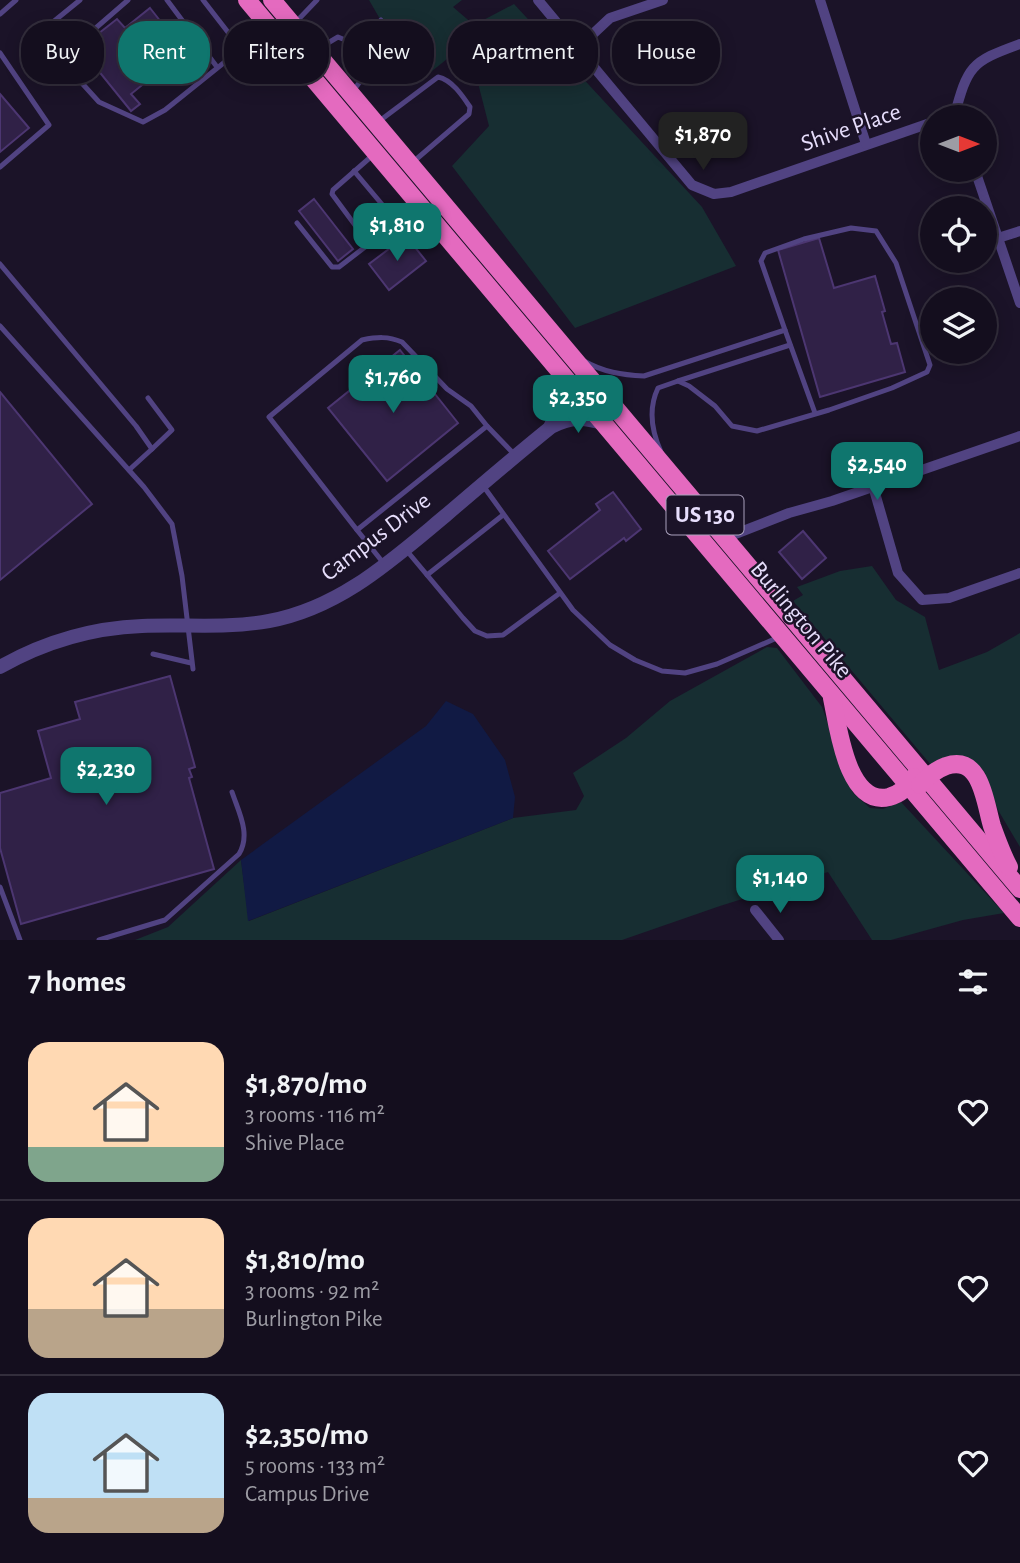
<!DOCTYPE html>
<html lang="en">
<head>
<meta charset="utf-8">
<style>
	:root { --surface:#140e1e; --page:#1d1727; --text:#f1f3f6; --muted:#9d9ca4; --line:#332e3c; --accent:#0f766e }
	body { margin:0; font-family:"Alegreya Sans",sans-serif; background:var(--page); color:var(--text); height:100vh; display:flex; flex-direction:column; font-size:26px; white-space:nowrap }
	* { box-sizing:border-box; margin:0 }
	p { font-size:23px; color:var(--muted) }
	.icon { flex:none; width:38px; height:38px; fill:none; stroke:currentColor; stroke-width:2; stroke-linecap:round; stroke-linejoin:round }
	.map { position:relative; height:940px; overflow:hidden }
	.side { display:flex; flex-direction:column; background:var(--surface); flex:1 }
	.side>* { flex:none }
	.hud { position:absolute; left:21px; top:21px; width:978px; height:63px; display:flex; gap:14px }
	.needle { width:46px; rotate:90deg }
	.controls { position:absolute; left:920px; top:105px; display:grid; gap:14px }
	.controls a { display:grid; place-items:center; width:77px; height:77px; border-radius:50%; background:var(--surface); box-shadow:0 4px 18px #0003,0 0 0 2px var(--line); font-size:35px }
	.price { position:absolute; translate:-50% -60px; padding:0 16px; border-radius:14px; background:var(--accent); color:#fff; font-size:23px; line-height:46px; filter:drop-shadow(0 2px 4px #0008) }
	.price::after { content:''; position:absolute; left:50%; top:42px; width:21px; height:16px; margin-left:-10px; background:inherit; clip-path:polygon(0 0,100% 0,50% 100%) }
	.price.selected { background:#222; color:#fff }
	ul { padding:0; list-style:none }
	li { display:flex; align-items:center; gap:21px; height:175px; padding:0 28px }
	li+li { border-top:2px solid var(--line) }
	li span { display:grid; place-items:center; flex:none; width:196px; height:140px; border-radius:21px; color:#555 }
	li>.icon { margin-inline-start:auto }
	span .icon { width:84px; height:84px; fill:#fffc; stroke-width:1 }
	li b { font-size:30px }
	h2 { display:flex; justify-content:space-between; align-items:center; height:84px; padding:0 28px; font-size:30px }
	.tag { padding:0 24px; border-radius:28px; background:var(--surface); box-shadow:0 4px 18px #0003,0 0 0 2px var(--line); font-size:24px; line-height:63px }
	.tag.selected { background:var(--accent); color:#fff }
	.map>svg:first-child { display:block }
	.green { fill:#172e32 }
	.water { fill:#111a44 }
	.building { fill:#302147; stroke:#4c3671; stroke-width:2 }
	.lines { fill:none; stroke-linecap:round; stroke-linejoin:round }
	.service { stroke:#514382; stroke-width:5 }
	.minor { stroke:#514382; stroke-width:10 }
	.tertiary { stroke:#514382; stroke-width:14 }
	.trunk { stroke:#e46abf; stroke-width:18 }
	.labels { text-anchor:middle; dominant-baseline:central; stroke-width:5; stroke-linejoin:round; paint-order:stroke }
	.shield { fill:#1b1328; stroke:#aaa1bc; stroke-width:2 }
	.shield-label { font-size:23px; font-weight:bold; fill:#e7defc }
	.street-label { font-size:24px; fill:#e7defc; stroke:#1b1328 }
</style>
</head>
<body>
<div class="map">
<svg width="1020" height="940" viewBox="0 0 1020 940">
	<rect width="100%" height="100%" fill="#1b1328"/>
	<g class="green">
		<polygon points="369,0 462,0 453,7 474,25 514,4 702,207 736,266 575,328 452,166 489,126 478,83 457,51 417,83"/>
		<polygon points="872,566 896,600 925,617 939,670 987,652 1020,633 1020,847 998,810 985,773 970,759 931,765 793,601 803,595 797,587 840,571"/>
		<polygon points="767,647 777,648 822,707 853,793 870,808 883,809 901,802 1004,913 963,920 891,940 872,940 828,872 720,906 622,940 135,940 168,927 241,860 249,921 513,818 576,810 584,796 573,773 626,738 670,701"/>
	</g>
	<polygon class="water" points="446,701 473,714 505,760 515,797 513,818 248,921 241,860 426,726"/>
	<g class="building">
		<polygon points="150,8 184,51 131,94 140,104 131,111 80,48 117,19 125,28"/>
		<polygon points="0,94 29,128 0,152"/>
		<polygon points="314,199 353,249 338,261 299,211"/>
		<polygon points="406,236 426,261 389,290 369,264"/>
		<polygon points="819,238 834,288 875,276 885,311 882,312 891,344 897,343 905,372 820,397 778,250"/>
		<polygon points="400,350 458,423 387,481 328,408"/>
		<polygon points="0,392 92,504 0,580"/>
		<polygon points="613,492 641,529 626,541 624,538 570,579 548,551 600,510 596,504"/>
		<polygon points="803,531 826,558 802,579 779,552"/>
		<polygon points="170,676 195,767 189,769 192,777 189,778 214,869 21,924 0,848 0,793 51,778 38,731 80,719 75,702"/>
	</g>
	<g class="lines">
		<g class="service">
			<polyline points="128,0 60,59 99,102 143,122 165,110 241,49 259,55 286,52"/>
			<polyline points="167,0 217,67"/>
			<polyline points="203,0 241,49"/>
			<polyline points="0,14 16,0"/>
			<polyline points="295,23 317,0"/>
			<polyline points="316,50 338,37 357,45"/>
			<polyline points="0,53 49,125 0,167"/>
			<polyline points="60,59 37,35 80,0"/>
			<polyline points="353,91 374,63 357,45 381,20"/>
			<path d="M 378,122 L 438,77 C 452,80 462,95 470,107 L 469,114 L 413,162"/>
			<polyline points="354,171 396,221"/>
			<polyline points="297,223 332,267 339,267 369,244 332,194 333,190 373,155"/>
			<polyline points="369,244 415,205"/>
			<polyline points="0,264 136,426 152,449 129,470"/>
			<polyline points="0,326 144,487 172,524 182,576 193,669"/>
			<polyline points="785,330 815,413"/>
			<path d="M 584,361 C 603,372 622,375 644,376 L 785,330 L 761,261 L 765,253 L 804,239 L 851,228 L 876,231 L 896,263 L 930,365 L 927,372 L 892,388 L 829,410 L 757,431 L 732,426 L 715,406 L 689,386 L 678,381 L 658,388 C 648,409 652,432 661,452"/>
			<polyline points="678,381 790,345"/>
			<polyline points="148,398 172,430 152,449"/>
			<polyline points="484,487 573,610 610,645 635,660 662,671 685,673 717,664 779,637"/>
			<path d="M 357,530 L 269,417 L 362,340 C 377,337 388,336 402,342 L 447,389 L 471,406 L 487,426"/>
			<polyline points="407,551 463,618 475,631 487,636 503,635 560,593"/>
			<polyline points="385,565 357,530 487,426 514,454"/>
			<polyline points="427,575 503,515"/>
			<polyline points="153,654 191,663"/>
			<polyline points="0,887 20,940"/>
			<path d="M 99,940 L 165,920 L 239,854 C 251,834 239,813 232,792"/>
		</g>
		<g class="minor">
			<polyline points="538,0 692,185 714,194 731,192 933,122"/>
			<polyline points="820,0 866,144"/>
			<polyline points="579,47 610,18 663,0"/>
			<path d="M 954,117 C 968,66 970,62 1020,44"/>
			<polyline points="975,170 1020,303"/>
			<polyline points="998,238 1020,231"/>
			<polyline points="873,486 898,573 922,600 949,598 1020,573"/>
			<polyline points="725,538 789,513 832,501 1020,436"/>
			<polyline points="755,910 779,940"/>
		</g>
		<g class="tertiary">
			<path d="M 551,425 C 563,409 566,396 564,376"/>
			<path d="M 0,667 C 44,642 91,628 142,626 C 185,624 226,629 269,621 C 340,608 392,560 445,516 C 480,486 515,456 551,427 C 571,417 584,417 605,424"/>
		</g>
		<g class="trunk">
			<polyline points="247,0 1020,918"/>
			<polyline points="272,0 1020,889"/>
			<path d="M 832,698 C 838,726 847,807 889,797 C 900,794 908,787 914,777"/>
			<path d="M 920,785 C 928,776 935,770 946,766 C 982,754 985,804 992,826 C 997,840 1002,854 1009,867"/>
		</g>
	</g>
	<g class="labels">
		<rect class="shield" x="666.5" y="495.5" width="77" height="39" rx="5"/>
		<g class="shield-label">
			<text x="705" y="515">US 130</text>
		</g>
		<g class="street-label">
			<text transform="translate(851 128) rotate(-19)">Shive Place</text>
			<text transform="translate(376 537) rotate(-37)">Campus Drive</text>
			<text transform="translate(801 620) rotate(50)">Burlington Pike</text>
		</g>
	</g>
</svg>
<div class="controls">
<a><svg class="needle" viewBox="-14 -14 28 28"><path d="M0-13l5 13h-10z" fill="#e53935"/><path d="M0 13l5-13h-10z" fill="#9d9ca4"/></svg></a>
<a><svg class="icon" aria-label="locate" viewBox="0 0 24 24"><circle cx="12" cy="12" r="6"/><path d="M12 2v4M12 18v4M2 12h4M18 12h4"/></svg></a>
<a><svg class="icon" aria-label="layers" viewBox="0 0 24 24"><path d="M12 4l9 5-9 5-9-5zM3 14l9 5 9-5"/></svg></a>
</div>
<b class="price selected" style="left:703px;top:172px">$1,870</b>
<b class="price" style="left:397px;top:263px">$1,810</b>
<b class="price" style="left:393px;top:415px">$1,760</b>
<b class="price" style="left:578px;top:435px">$2,350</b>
<b class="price" style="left:877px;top:502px">$2,540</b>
<b class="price" style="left:106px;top:807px">$2,230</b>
<b class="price" style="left:780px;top:915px">$1,140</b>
<div class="hud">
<a class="tag">Buy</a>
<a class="tag selected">Rent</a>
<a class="tag">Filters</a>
<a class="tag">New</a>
<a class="tag">Apartment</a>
<a class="tag">House</a>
</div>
</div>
<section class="side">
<h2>7 homes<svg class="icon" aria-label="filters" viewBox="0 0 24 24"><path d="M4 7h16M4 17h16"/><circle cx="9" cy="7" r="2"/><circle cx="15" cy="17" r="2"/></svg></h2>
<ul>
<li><span style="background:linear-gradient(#ffd9b3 75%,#7fa58c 0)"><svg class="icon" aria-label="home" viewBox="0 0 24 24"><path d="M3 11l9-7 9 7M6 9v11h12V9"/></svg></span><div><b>$1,870/mo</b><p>3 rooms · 116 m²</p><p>Shive Place</p></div><svg class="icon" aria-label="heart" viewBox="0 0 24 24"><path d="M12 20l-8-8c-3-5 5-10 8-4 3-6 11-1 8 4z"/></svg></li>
<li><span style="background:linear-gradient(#ffd9b3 65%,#b9a48a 0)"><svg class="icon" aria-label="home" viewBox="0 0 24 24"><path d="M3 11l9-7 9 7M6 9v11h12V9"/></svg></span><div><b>$1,810/mo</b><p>3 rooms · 92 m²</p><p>Burlington Pike</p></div><svg class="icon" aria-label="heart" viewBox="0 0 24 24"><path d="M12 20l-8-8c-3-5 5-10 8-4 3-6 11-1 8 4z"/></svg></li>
<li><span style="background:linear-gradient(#bfe0f5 75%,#b9a48a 0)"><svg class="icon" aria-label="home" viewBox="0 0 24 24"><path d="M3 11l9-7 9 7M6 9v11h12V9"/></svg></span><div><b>$2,350/mo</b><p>5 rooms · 133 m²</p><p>Campus Drive</p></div><svg class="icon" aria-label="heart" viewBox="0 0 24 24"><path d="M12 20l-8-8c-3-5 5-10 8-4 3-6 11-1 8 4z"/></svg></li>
</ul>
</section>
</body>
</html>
